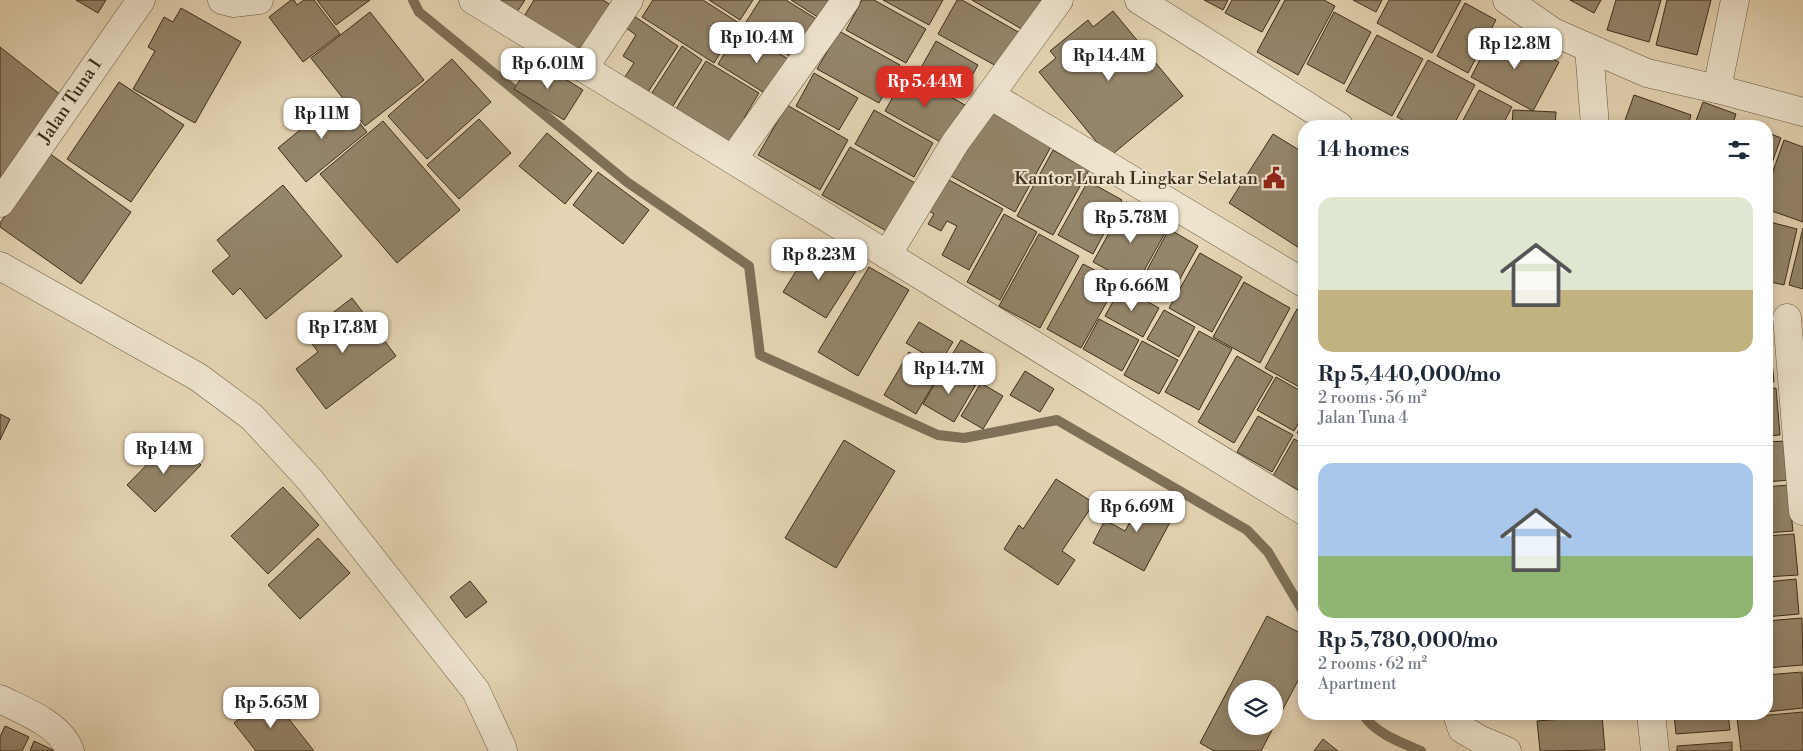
<!DOCTYPE html>
<html lang="en">
<head>
<meta charset="utf-8">
<style>
	:root { --surface:#fff; --page:#f6f6f7; --text:#1f2937; --muted:#747a83; --line:#e0e1e3; --accent:#d93025 }
	body { margin:0; font-family:"Libre Bodoni",serif; background:var(--page); color:var(--text); height:100vh; display:flex; flex-direction:column; font-size:19px; white-space:nowrap }
	* { box-sizing:border-box; margin:0 }
	p { font-size:16px; color:var(--muted) }
	.icon { flex:none; width:28px; height:28px; fill:none; stroke:currentColor; stroke-width:2; stroke-linecap:round; stroke-linejoin:round }
	.map { position:relative; flex:1; overflow:hidden }
	.side { position:absolute; left:1298px; top:120px; width:475px; height:600px; display:flex; flex-direction:column; background:var(--surface); border-radius:20px; box-shadow:0 2px 12px #0003 }
	.side>* { flex:none }
	.fabs { position:absolute; left:1228px; top:680px; display:grid; gap:10px }
	.fabs a { display:grid; place-items:center; width:55px; height:55px; border-radius:50%; background:var(--surface); box-shadow:0 2px 12px #0003; font-size:25px }
	.price { position:absolute; translate:-50% -42px; padding:0 11px; border-radius:10px; background:#fff; color:#222; font-size:16px; line-height:32px; filter:drop-shadow(0 1px 2px #0008) }
	.price::after { content:''; position:absolute; left:50%; top:30px; width:15px; height:11px; margin-left:-8px; background:inherit; clip-path:polygon(0 0,100% 0,50% 100%) }
	.price.current { background:var(--accent); color:#fff }
	ul { padding:0; list-style:none }
	li { display:grid; align-content:center; gap:10px; height:265px; padding:0 20px }
	li+li { border-top:1px solid var(--line) }
	li span { display:grid; place-items:center; height:155px; border-radius:15px; color:#555 }
	li>.icon { margin-inline-start:auto }
	span .icon { width:90px; height:90px; fill:#fffc; stroke-width:1 }
	li b { font-size:21px }
	h2 { display:flex; justify-content:space-between; align-items:center; height:60px; padding:0 20px; font-size:21px }
	.map>svg:first-child { display:block }
	.lines { fill:none; stroke-linecap:round; stroke-linejoin:round }
	.stream { stroke:#7f7058; stroke-width:10 }
	.building { fill:#94856b; stroke:#3c2e1b; fill-rule:evenodd }
	.street-casing { stroke:#665841; stroke-width:29 }
	.street { stroke:#eee4ce; stroke-width:28 }
	.labels { text-anchor:middle; dominant-baseline:central; stroke-width:4; stroke-linejoin:round; paint-order:stroke }
	.street-label { font-size:18px; fill:#3c2e1b; stroke:#eee4ce }
	.poi-label { font-size:18px; fill:#3c2e1b; stroke:#eee4ce; text-anchor:end }
</style>
</head>
<body>
<div class="map">
<svg width="1803" height="751" viewBox="0 0 1803 751">
	<rect width="100%" height="100%" fill="#e5d5b4"/>
	<filter id="stains"><feTurbulence type="fractalNoise" baseFrequency=".004" numOctaves="4"/><feColorMatrix values="0 0 0 0 .2 0 0 0 0 .09 0 0 0 0 .02 0 0 0 .5 -.17"/></filter>
	<radialGradient id="worn" r=".72"><stop offset=".6" stop-color="#630" stop-opacity="0"/><stop offset="1" stop-color="#630" stop-opacity=".3"/></radialGradient>
	<g class="lines">
		<g class="stream">
			<polyline points="413,0 419,12 627,182 749,266 760,355 938,435 964,438 1057,420 1247,530 1268,552 1304,613"/>
			<path d="M 1363,714 C 1374,733 1402,743 1421,751"/>
		</g>
	</g>
	<g class="building">
		<polygon points="76,0 106,0 98,13"/>
		<polygon points="291,0 294,0 297,5 304,0 314,0 340,34 303,62 269,17"/>
		<polygon points="317,0 370,0 336,25"/>
		<polygon points="490,0 525,0 515,15"/>
		<polygon points="534,0 603,0 614,7 582,60 520,23"/>
		<polygon points="653,0 703,0 739,23 714,63 642,17"/>
		<polygon points="709,0 753,0 740,20"/>
		<polygon points="760,0 786,0 823,23 799,62 743,27"/>
		<polygon points="791,0 842,0 827,23"/>
		<polygon points="862,0 874,0 926,29 906,63 846,30"/>
		<polygon points="883,0 943,0 929,25"/>
		<polygon points="957,0 962,0 1020,33 1000,68 938,34"/>
		<polygon points="972,0 1043,0 1025,31"/>
		<polygon points="1204,0 1228,0 1223,10"/>
		<polygon points="1232,0 1280,0 1262,32 1225,13"/>
		<polygon points="1285,0 1324,0 1335,6 1298,75 1257,52"/>
		<polygon points="1353,0 1382,0 1376,12"/>
		<polygon points="1389,0 1461,0 1432,53 1377,23"/>
		<polygon points="1570,0 1601,0 1594,13"/>
		<polygon points="1616,0 1661,0 1649,42 1607,30"/>
		<polygon points="1667,0 1711,0 1697,55 1656,45"/>
		<polygon points="1465,3 1496,20 1468,73 1437,56"/>
		<polygon points="181,8 241,42 195,123 133,89 155,51 148,47 164,17 173,22"/>
		<polygon points="1113,11 1183,96 1109,157 1039,72 1056,58 1050,51 1088,20 1093,27"/>
		<polygon points="370,12 424,80 365,126 311,58"/>
		<polygon points="1334,12 1371,32 1344,84 1307,64"/>
		<polygon points="634,16 678,46 646,95 623,80 634,63 623,56 636,35 626,28"/>
		<polygon points="740,29 796,64 774,99 718,64"/>
		<polygon points="1496,29 1559,62 1533,111 1471,77"/>
		<polygon points="839,31 900,65 879,103 817,69"/>
		<polygon points="1377,35 1423,59 1392,116 1346,91"/>
		<polygon points="936,41 978,65 960,97 918,73"/>
		<polygon points="682,46 702,60 671,109 650,96"/>
		<polygon points="0,47 66,99 0,181"/>
		<polygon points="452,59 491,102 427,159 388,116"/>
		<polygon points="533,59 583,90 564,120 514,89"/>
		<polygon points="1428,60 1475,85 1453,126 1414,126 1397,117"/>
		<polygon points="706,61 759,93 744,118 753,123 737,149 674,112"/>
		<polygon points="907,72 965,105 944,144 885,111"/>
		<polygon points="814,73 858,98 839,130 796,106"/>
		<polygon points="119,82 184,125 131,202 67,159"/>
		<polygon points="1479,90 1512,107 1502,126 1460,126"/>
		<polygon points="1634,95 1691,115 1688,126 1623,126"/>
		<polygon points="339,98 367,132 306,182 278,148"/>
		<polygon points="1703,102 1736,114 1732,126 1694,126"/>
		<polygon points="787,105 848,140 820,190 758,155"/>
		<polygon points="988,108 1053,143 1015,212 951,176"/>
		<polygon points="874,110 933,143 914,177 855,144"/>
		<polygon points="1513,110 1556,112 1555,126 1512,126"/>
		<polygon points="479,119 511,153 459,199 427,165"/>
		<polygon points="383,121 460,210 397,263 320,174"/>
		<polygon points="1766,132 1781,138 1766,179"/>
		<polygon points="547,133 592,171 565,204 519,166"/>
		<polygon points="1273,134 1304,153 1304,251 1229,203"/>
		<polygon points="1784,140 1803,147 1803,222 1766,209 1766,191"/>
		<polygon points="850,147 917,184 890,233 822,195"/>
		<polygon points="1053,150 1089,170 1053,235 1017,216"/>
		<polygon points="49,153 131,212 81,284 0,227 0,223"/>
		<polygon points="598,172 649,210 623,244 573,205"/>
		<polygon points="947,179 1003,209 969,270 942,255 957,226 947,221 941,231 928,224 934,214 929,211"/>
		<polygon points="1088,181 1122,200 1093,254 1058,235"/>
		<polygon points="283,185 342,256 266,319 240,288 233,295 212,271 230,256 217,240"/>
		<polygon points="1126,202 1169,226 1136,285 1093,262"/>
		<polygon points="1004,214 1037,232 1000,300 967,282"/>
		<polygon points="1766,221 1797,229 1784,285 1766,281"/>
		<polygon points="1803,228 1803,289 1789,285"/>
		<polygon points="1169,229 1198,246 1175,288 1146,272"/>
		<polygon points="1039,234 1079,256 1040,328 999,306"/>
		<polygon points="813,244 856,271 826,318 783,292"/>
		<polygon points="1200,253 1242,277 1212,332 1169,308"/>
		<polygon points="1083,264 1118,282 1081,348 1047,329"/>
		<polygon points="869,267 909,290 858,376 818,352"/>
		<polygon points="1244,282 1290,308 1260,363 1213,337"/>
		<polygon points="1121,287 1159,308 1143,337 1105,316"/>
		<polygon points="352,298 396,356 326,409 296,369 318,352 305,334"/>
		<polygon points="1297,309 1304,313 1304,384 1301,388 1265,368"/>
		<polygon points="1164,310 1195,327 1179,357 1147,339"/>
		<polygon points="1099,319 1139,340 1122,371 1083,349"/>
		<polygon points="919,322 953,342 940,363 906,343"/>
		<polygon points="1769,329 1774,382 1766,383 1766,330"/>
		<polygon points="1199,331 1232,349 1199,410 1165,392"/>
		<polygon points="961,340 992,358 975,386 944,368"/>
		<polygon points="1142,341 1178,360 1159,394 1124,375"/>
		<polygon points="909,352 941,371 916,414 884,395"/>
		<polygon points="1237,356 1273,377 1234,443 1198,422"/>
		<polygon points="944,368 975,386 954,422 923,404"/>
		<polygon points="1025,371 1054,389 1040,412 1010,395"/>
		<polygon points="1276,377 1304,393 1304,413 1294,431 1257,410"/>
		<polygon points="981,383 1003,396 983,429 961,416"/>
		<polygon points="1776,388 1780,435 1766,436 1766,389"/>
		<polygon points="0,414 10,419 0,440"/>
		<polygon points="1258,416 1293,435 1272,472 1237,452"/>
		<polygon points="1304,421 1304,437 1297,433"/>
		<polygon points="173,438 201,465 155,512 127,485"/>
		<polygon points="1294,439 1304,444 1304,493 1273,476"/>
		<polygon points="844,440 895,471 836,568 785,538"/>
		<polygon points="1786,441 1790,480 1766,482 1766,442"/>
		<polygon points="1056,479 1094,503 1062,551 1075,560 1058,585 1004,549 1019,525 1023,529"/>
		<polygon points="1788,485 1793,531 1766,533 1766,487"/>
		<polygon points="283,487 319,525 268,574 231,536"/>
		<polygon points="1145,494 1176,511 1144,571 1093,543 1105,520 1125,531"/>
		<polygon points="1794,534 1798,575 1766,577 1766,536"/>
		<polygon points="318,538 350,573 300,619 268,585"/>
		<polygon points="1796,579 1799,614 1766,617 1766,582"/>
		<polygon points="470,581 487,602 466,618 450,597"/>
		<path d="M 1267,616 L 1304,635 L 1304,669 L 1261,751 L 1214,751 L 1200,743 ZM 1236,689 L 1274,689 L 1274,726 L 1236,726 Z"/>
		<polygon points="1802,618 1803,665 1766,668 1766,621"/>
		<polygon points="1802,672 1803,708 1766,712 1766,675"/>
		<polygon points="270,695 314,751 256,751 234,723"/>
		<polygon points="1803,712 1803,751 1741,751 1737,718"/>
		<polygon points="1545,714 1593,714 1545,718"/>
		<polygon points="1674,714 1728,714 1730,730 1676,734"/>
		<polygon points="1602,716 1605,750 1540,751 1537,721"/>
		<polygon points="5,726 29,737 22,751 0,751 0,737"/>
		<polygon points="1323,739 1338,751 1314,751"/>
		<polygon points="34,741 55,751 30,751"/>
		<polygon points="1732,742 1732,751 1677,751 1677,746"/>
	</g>
	<g class="lines">
		<g class="street-casing">
			<g id="street">
				<polyline points="222,0 233,3 259,0"/>
				<polyline points="473,0 1304,511"/>
				<polyline points="1139,0 1339,126"/>
				<polyline points="1507,0 1553,32 1647,73 1717,89 1803,112"/>
				<polyline points="1589,48 1595,126"/>
				<polyline points="584,68 629,0"/>
				<polyline points="1717,89 1735,0"/>
				<polyline points="990,95 1304,283"/>
				<polyline points="733,159 846,0"/>
				<polyline points="0,203 141,0"/>
				<polyline points="887,255 955,143 1059,0"/>
				<polyline points="0,266 198,377 252,417 310,480 476,691 502,747 503,751"/>
				<polyline points="1787,318 1803,511"/>
				<path d="M 0,699 C 24,711 60,724 70,751"/>
				<polyline points="1457,714 1462,729 1479,739 1507,751"/>
				<polyline points="1651,714 1655,751"/>
			</g>
		</g>
		<use href="#street" class="street"/>
	</g>
	<defs>
		<g id="civic-bare" transform="scale(1.725)"><path d="M-.6-6.5H3V-4.5H.6V-3L4-1V1h2V6H-6V1h2V-1L-.6-3ZM-1.2 2.5V6h2.4V2.5Z" fill="#8f2418" stroke="#eee4ce" stroke-width="2.5" paint-order="stroke"/></g>
	</defs>
	<g fill-rule="evenodd">
		<use href="#civic-bare" x="1274" y="178"/>
	</g>
	<g class="labels">
		<g class="street-label">
			<text transform="translate(70 101) rotate(-56)">Jalan Tuna 1</text>
		</g>
		<g class="poi-label">
			<text x="1258" y="178">Kantor Lurah Lingkar Selatan</text>
		</g>
	</g>
	<rect width="100%" height="100%" filter="url(#stains)"/>
	<rect width="100%" height="100%" fill="url(#worn)"/>
</svg>
<div class="fabs">
<a><svg class="icon" aria-label="layers" viewBox="0 0 24 24"><path d="M12 4l9 5-9 5-9-5zM3 14l9 5 9-5"/></svg></a>
</div>
<b class="price" style="left:757px;top:64px">Rp 10.4M</b>
<b class="price" style="left:1515px;top:70px">Rp 12.8M</b>
<b class="price" style="left:1109px;top:82px">Rp 14.4M</b>
<b class="price" style="left:548px;top:90px">Rp 6.01M</b>
<b class="price current" style="left:925px;top:108px">Rp 5.44M</b>
<b class="price" style="left:322px;top:140px">Rp 11M</b>
<b class="price" style="left:1131px;top:244px">Rp 5.78M</b>
<b class="price" style="left:819px;top:281px">Rp 8.23M</b>
<b class="price" style="left:1132px;top:312px">Rp 6.66M</b>
<b class="price" style="left:343px;top:354px">Rp 17.8M</b>
<b class="price" style="left:949px;top:395px">Rp 14.7M</b>
<b class="price" style="left:164px;top:475px">Rp 14M</b>
<b class="price" style="left:1137px;top:533px">Rp 6.69M</b>
<b class="price" style="left:271px;top:729px">Rp 5.65M</b>
<section class="side">
<h2>14 homes<svg class="icon" aria-label="filters" viewBox="0 0 24 24"><path d="M4 7h16M4 17h16"/><circle cx="9" cy="7" r="2"/><circle cx="15" cy="17" r="2"/></svg></h2>
<ul>
<li><span style="background:linear-gradient(#dfe7d0 60%,#c2b280 0)"><svg class="icon" aria-label="home" viewBox="0 0 24 24"><path d="M3 11l9-7 9 7M6 9v11h12V9"/></svg></span><div><b>Rp 5,440,000/mo</b><p>2 rooms · 56 m²</p><p>Jalan Tuna 4</p></div></li>
<li><span style="background:linear-gradient(#a9c7e8 60%,#8fb573 0)"><svg class="icon" aria-label="home" viewBox="0 0 24 24"><path d="M3 11l9-7 9 7M6 9v11h12V9"/></svg></span><div><b>Rp 5,780,000/mo</b><p>2 rooms · 62 m²</p><p>Apartment</p></div></li>
</ul>
</section>
</div>
</body>
</html>
